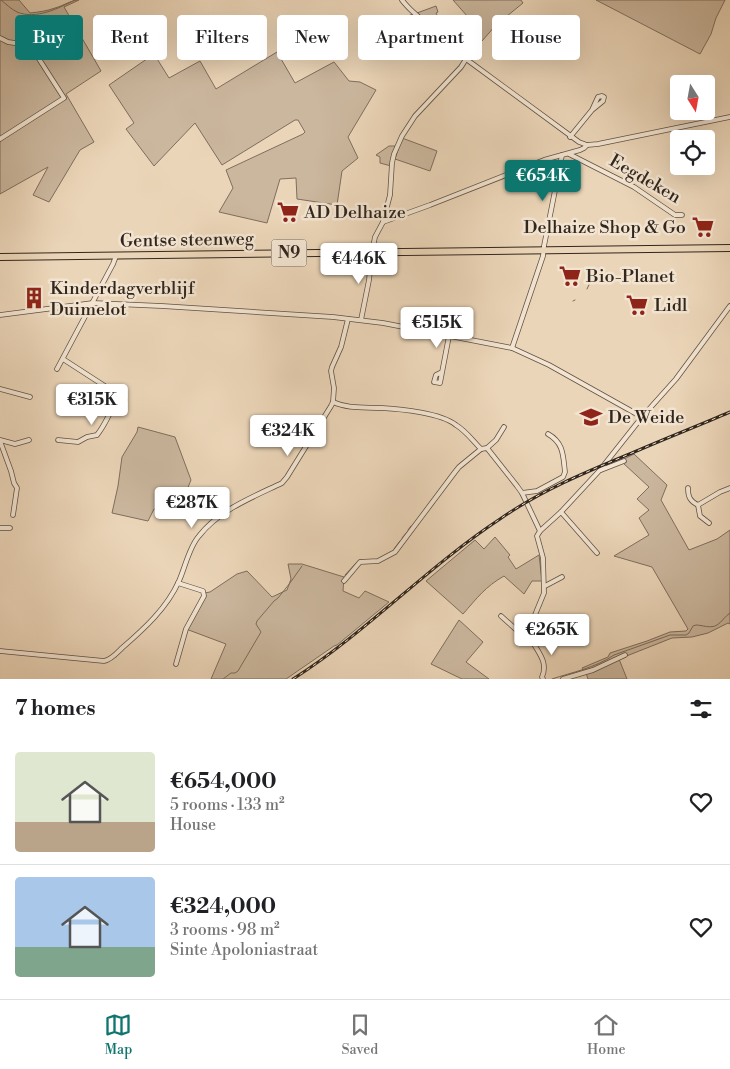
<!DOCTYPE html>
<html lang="en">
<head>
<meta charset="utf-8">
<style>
	:root { --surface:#fff; --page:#f6f6f6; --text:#202124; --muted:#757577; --line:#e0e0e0; --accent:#0f766e }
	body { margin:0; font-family:"Libre Bodoni",serif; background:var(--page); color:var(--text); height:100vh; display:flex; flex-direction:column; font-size:19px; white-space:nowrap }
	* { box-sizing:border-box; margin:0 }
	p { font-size:16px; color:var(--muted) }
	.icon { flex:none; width:28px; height:28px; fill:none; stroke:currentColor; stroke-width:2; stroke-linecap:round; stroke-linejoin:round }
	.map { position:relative; height:679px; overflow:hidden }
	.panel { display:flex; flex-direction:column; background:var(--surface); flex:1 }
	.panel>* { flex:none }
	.banner { position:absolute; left:15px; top:15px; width:700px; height:45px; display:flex; gap:10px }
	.needle { width:32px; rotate:169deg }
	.controls { position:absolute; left:670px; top:75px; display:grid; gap:10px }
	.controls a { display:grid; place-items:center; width:45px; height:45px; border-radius:5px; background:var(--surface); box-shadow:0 5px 20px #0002; font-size:25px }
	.price { position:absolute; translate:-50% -42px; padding:0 11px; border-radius:5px; background:#fff; color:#222; font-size:16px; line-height:32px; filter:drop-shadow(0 1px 2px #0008) }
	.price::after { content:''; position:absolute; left:50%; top:30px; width:15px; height:11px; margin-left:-8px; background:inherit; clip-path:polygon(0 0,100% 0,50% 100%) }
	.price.current { background:var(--accent); color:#fff }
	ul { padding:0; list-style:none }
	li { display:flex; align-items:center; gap:15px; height:125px; padding:0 15px }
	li+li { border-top:1px solid var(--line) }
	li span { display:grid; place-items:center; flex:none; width:140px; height:100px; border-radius:5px; color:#555 }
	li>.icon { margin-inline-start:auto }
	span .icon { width:60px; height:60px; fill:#fffc; stroke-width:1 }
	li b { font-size:21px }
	h2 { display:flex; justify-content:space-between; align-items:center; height:60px; padding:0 15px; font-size:21px }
	.chip { padding:0 18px; border-radius:5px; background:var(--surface); box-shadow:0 5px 20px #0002; font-size:18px; line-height:45px }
	.chip.current { background:var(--accent); color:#fff }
	.dock { display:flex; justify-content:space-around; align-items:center; height:70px; border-top:1px solid var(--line); background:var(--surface); font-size:14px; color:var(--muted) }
	.dock a { display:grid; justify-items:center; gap:2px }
	.dock .current { color:var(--accent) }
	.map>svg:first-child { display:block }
	.green { fill:#cbb79e; stroke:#7e6e5e }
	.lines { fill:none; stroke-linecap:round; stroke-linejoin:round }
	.stream { stroke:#7b6c5a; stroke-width:1 }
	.street-casing { stroke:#605244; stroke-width:5.5 }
	.primary-casing { stroke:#31261d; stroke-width:8 }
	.street { stroke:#f2e4d1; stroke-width:4 }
	.primary { stroke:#ebd5b8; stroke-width:6 }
	.rail-casing { stroke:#31261d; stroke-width:3 }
	.rail { stroke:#f2e4d1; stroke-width:1; stroke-dasharray:4; stroke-linecap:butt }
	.labels { text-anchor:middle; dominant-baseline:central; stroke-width:5; stroke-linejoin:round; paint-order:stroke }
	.shield { fill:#f2e4d1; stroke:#6b5f53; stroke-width:1 }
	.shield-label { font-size:16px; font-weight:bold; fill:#31261d }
	.street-label { font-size:18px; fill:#31261d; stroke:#f2e4d1 }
	.poi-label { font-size:18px; fill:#31261d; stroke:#f2e4d1; text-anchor:start }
</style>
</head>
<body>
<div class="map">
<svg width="730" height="679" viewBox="0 0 730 679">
	<rect width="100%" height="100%" fill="#ebd5b8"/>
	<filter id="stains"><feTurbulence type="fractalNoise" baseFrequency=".004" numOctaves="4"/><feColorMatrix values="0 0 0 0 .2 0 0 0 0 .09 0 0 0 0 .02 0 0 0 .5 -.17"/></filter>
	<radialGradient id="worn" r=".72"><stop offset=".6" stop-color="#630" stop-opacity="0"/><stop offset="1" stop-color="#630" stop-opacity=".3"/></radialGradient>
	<g class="green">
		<path d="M 0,0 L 19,0 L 30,13 C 39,12 47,11 55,8 C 63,6 71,0 79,0 L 64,7 L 101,71 L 66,94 L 94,142 L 80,150 L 49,202 L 33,195 L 48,167 L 0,194 Z"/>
		<polygon points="453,0 521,0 523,3 496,25 482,41 474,34 480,27 468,17"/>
		<polygon points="596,0 725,0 716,18 711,34 700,54"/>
		<polygon points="436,6 438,12 436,13 441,23 440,24 443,28 440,31 417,13"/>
		<polygon points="413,14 439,36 412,59 393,22"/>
		<polygon points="277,52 295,83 334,62 349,81 360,82 376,90 348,137 358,158 342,171 337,205 297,199 296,178 280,179 267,223 219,212 233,188 226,170 303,134 305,132 298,120 295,120 222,165 195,123 154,166 126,129 134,123 109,85 154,54 169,78 200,61 216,89"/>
		<polygon points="402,138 437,151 430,171 395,159"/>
		<polygon points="389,146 395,146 391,166 380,163 380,157 376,155"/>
		<polygon points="138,427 175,437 191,480 180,507 170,504 168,512 154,509 148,521 112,513 118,486 122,457 137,432"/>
		<polygon points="634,454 667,485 661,500 689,550 717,539 730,530 730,624 728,623 708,633 692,637 672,638 619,659 627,679 588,679 586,673 582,668 608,657 610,653 647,641 670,632 686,631 688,629 652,567 614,556 649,535 639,518 649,510 637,499 649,487 623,463 625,462 624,459"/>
		<path d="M 495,537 L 510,555 L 508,557 L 516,569 L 539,555 L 542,581 L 532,581 L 524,594 L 504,576 C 485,587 477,598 463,614 L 426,581 L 475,540 L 484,549 Z"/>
		<polygon points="288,564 302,564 344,577 343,591 359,598 365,591 389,602 337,645 334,646 286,679 211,679 226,644 186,629 204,593 210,592 237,574 247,571 272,597 287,590 291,579"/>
		<polygon points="459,620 483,642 466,662 489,679 462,679 431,664"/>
	</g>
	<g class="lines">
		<g class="stream">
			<path d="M 1,0 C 6,4 11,9 17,12 C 36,20 59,8 75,0"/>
			<polyline points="587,289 595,272"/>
			<polyline points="573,301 575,300"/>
			<polyline points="408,530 411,526"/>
			<polyline points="402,538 408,531"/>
			<polyline points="394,549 400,541"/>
			<polyline points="345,575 359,560 369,560"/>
			<polyline points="223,679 231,673 235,673 238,671 261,632 256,624 257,621 274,601 278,598 290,583 302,566"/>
			<path d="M 552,679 C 573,672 595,668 614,655 L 670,635 L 686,635 L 689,633 L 693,626 L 696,625 C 702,625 711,629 717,625 C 722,622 725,616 730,613"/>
		</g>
		<g class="street-casing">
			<g id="street">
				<path d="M 402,0 C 419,23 451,37 466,59 L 579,142 L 587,145 L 598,144 L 730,117"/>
				<polyline points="0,38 8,42 28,45 32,48 64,98 0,139"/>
				<polyline points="570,137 592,110 598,97 602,96 604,97 603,101 592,110"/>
				<polyline points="569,154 634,187 675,215 682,215"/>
				<polyline points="383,222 430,205 544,160 580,150 584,148 587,145"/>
				<polyline points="0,315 93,303 162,306 333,317 383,323 512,348 549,365 642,417"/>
				<polyline points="361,320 369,280 372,252 375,237 383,222 390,195 392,163 394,154 402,136 415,116 461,67 466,59"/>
				<polyline points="512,348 543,256 544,246 562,155"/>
				<polyline points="63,359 114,392 116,396 125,400"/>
				<polyline points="57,369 113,264 116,256"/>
				<polyline points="442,372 436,375 434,382 440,383 449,336"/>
				<polyline points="0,389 30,397"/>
				<path d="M 333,402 C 348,409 365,407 382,408 C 401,409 441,413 456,425 C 466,431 473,441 481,449"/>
				<polyline points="0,440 15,444 29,440"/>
				<path d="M 58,440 L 78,442 L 87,437 L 97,435 C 104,426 114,407 116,396"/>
				<polyline points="0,441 11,471 14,483 17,488 13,515"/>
				<polyline points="487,448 496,440 504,427"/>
				<path d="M 481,449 L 487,448 L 517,486 L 522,493 L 540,531 L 537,536 L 543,558 L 544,593 L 530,627 C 527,646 551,656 542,677 L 543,679"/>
				<polyline points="601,470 624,461"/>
				<path d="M 688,488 C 688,497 690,501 698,505"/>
				<path d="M 522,493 L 537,491 L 563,477 L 565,472 C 563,456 564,443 548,434"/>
				<polyline points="561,512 597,553"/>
				<polyline points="709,523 700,516 698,505 720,492 730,488"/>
				<polyline points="0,528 10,528"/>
				<polyline points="540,531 561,512 600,470 642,417 676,379 730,306"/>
				<polyline points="344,581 360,562 378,561 395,552 455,472 459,467 481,449"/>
				<polyline points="545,586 562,577"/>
				<polyline points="501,616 521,634 524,636 530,635"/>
				<path d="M 0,651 L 104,661 C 111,660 117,653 122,648 C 144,629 167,608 179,581 C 185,568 189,547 199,536 C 219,510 253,497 282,483 L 287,477 L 331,406 L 333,402 L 334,388 L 331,371 L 332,367 L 341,347 L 348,319"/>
				<polyline points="176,664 186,629 204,596 203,591 178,583"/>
				<polyline points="563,679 593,670 625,655"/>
			</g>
		</g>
		<g class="primary-casing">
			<polyline id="primary" points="0,257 730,248"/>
		</g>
		<use href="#street" class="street"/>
		<use href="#primary" class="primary"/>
		<g class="rail-casing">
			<path id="rail" d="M 293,679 C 367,632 427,567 500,519 C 543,489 591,470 639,450 C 669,437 700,425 730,412"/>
		</g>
		<use href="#rail" class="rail"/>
	</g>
	<defs>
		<g id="supermarket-bare" transform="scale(1.725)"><path d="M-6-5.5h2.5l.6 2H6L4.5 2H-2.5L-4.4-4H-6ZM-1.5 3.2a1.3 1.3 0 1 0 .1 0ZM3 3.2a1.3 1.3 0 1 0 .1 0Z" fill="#8f2418" stroke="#f2e4d1" stroke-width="2.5" paint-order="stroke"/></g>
		<g id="building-bare" transform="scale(1.725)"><path d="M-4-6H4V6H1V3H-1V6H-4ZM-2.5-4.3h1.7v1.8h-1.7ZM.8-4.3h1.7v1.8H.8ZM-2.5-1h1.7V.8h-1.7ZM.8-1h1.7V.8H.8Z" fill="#8f2418" stroke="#f2e4d1" stroke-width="2.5" paint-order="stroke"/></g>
		<g id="school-bare" transform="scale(1.725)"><path d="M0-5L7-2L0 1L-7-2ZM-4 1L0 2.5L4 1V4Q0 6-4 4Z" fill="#8f2418" stroke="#f2e4d1" stroke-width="2.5" paint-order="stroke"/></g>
	</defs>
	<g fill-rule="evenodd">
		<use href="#supermarket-bare" x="288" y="212"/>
		<use href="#supermarket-bare" x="703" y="227"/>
		<use href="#supermarket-bare" x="570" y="276"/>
		<use href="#building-bare" x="34" y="298"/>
		<use href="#supermarket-bare" x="637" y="305"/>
		<use href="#school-bare" x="591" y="417"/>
	</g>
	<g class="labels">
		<rect class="shield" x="271.5" y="239.5" width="35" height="27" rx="4"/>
		<g class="shield-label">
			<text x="289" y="253">N9</text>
		</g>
		<g class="street-label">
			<text transform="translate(645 179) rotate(30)">Eegdeken</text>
			<text transform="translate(187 240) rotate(-1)">Gentse steenweg</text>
		</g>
		<g class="poi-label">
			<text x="304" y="212">AD Delhaize</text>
			<text x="686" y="227" text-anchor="end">Delhaize Shop &amp; Go</text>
			<text x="586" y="276">Bio-Planet</text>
			<text x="50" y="288">Kinderdagverblijf<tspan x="50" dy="21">Duimelot</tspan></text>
			<text x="654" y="305">Lidl</text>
			<text x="608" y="417">De Weide</text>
		</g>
	</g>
	<rect width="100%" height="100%" filter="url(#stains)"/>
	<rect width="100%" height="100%" fill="url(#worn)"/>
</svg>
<div class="controls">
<a><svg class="needle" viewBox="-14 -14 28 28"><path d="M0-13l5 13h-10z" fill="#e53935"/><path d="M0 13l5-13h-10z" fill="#757577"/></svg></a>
<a><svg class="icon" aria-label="locate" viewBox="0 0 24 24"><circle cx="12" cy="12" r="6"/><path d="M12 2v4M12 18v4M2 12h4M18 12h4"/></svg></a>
</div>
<b class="price current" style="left:543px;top:202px">€654K</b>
<b class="price" style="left:359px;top:285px">€446K</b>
<b class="price" style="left:437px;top:349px">€515K</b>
<b class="price" style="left:92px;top:426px">€315K</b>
<b class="price" style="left:288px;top:457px">€324K</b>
<b class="price" style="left:192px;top:529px">€287K</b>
<b class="price" style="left:552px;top:656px">€265K</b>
<div class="banner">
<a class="chip current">Buy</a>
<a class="chip">Rent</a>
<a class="chip">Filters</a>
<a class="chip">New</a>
<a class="chip">Apartment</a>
<a class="chip">House</a>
</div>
</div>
<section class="panel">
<h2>7 homes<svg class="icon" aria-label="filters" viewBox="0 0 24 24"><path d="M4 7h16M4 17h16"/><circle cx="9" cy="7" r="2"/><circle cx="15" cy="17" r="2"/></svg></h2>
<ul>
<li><span style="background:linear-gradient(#dfe7d0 70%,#b9a48a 0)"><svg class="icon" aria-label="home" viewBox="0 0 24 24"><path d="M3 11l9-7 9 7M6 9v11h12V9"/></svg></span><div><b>€654,000</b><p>5 rooms · 133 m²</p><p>House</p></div><svg class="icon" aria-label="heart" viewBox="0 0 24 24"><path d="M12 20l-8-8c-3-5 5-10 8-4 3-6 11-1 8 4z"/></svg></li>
<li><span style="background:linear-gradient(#a9c7e8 70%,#7fa58c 0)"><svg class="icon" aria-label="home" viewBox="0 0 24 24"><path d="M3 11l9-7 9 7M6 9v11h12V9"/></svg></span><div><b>€324,000</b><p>3 rooms · 98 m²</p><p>Sinte Apoloniastraat</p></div><svg class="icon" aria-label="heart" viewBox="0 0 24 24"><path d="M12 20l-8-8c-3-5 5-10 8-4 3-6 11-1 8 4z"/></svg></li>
</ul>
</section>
<nav class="dock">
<a class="current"><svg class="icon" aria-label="map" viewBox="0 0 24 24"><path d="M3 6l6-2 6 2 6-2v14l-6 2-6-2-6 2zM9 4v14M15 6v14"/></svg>Map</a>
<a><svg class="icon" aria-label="saved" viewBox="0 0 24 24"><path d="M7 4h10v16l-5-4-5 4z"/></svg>Saved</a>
<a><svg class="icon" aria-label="home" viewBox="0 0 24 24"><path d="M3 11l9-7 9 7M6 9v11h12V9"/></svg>Home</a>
</nav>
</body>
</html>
